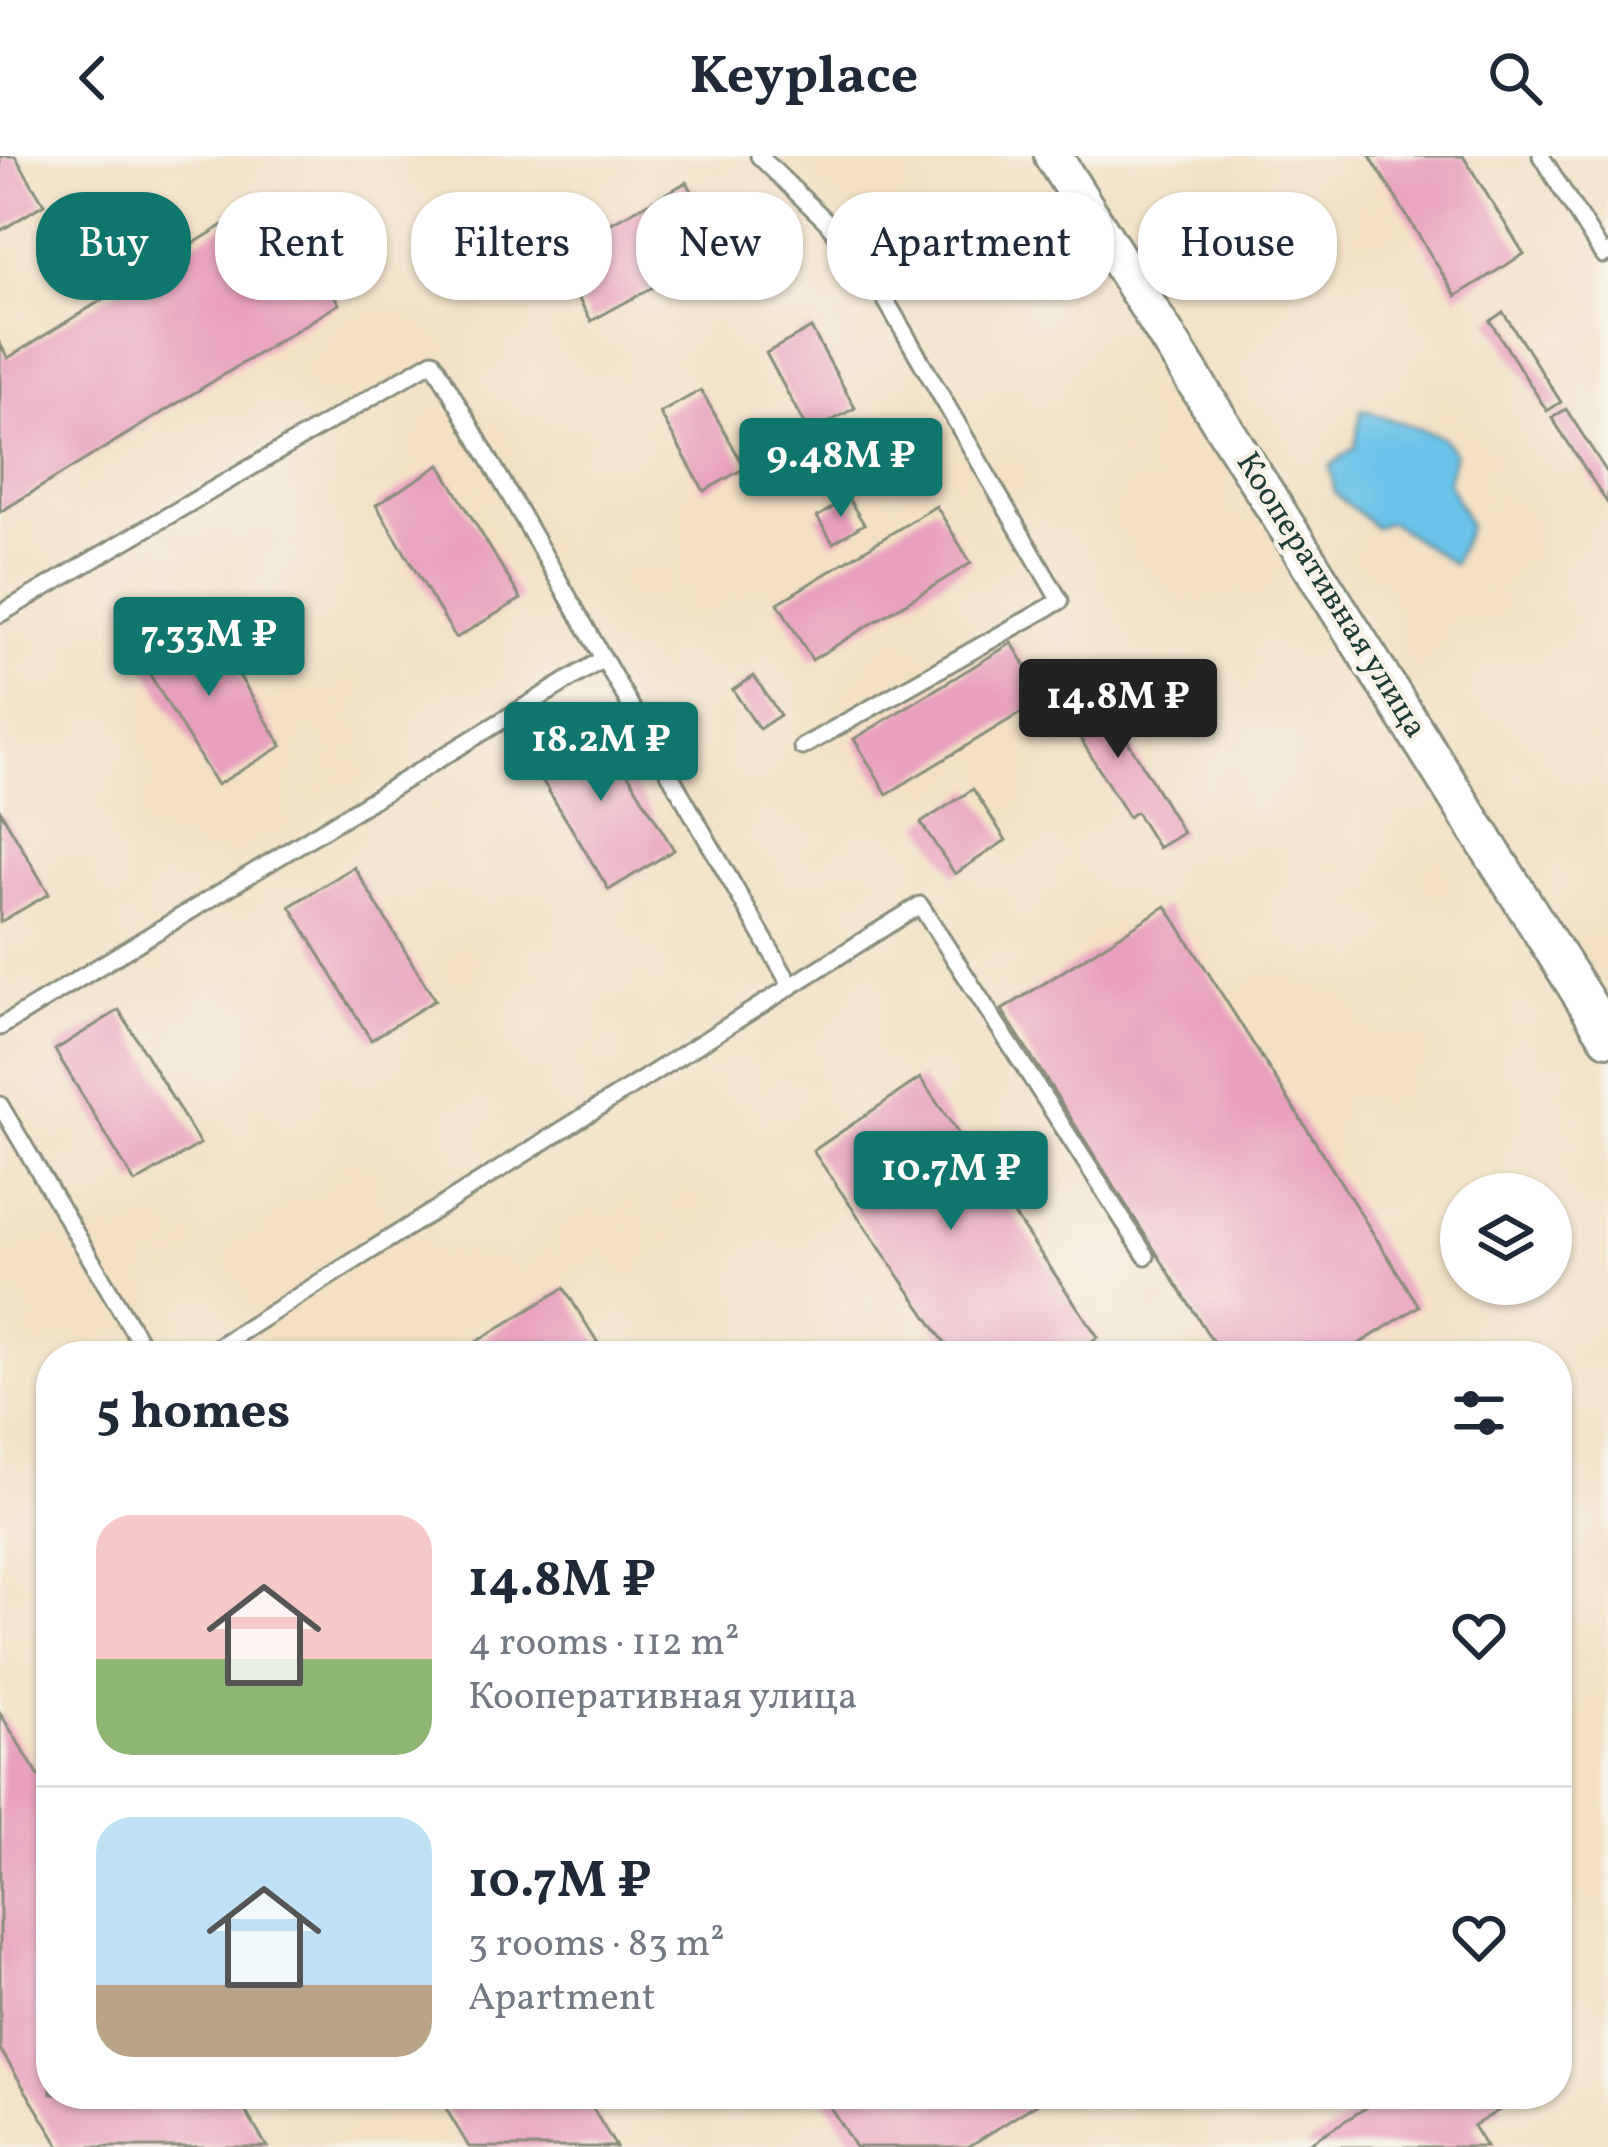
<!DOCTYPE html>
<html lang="en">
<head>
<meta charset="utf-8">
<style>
	:root { --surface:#fff; --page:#f2f2f3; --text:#1f2937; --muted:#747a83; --line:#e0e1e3; --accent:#0f766e }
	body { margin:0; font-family:Vollkorn,serif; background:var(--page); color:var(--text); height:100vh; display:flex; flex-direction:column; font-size:45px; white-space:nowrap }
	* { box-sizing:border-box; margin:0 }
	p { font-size:39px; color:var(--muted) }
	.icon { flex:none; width:66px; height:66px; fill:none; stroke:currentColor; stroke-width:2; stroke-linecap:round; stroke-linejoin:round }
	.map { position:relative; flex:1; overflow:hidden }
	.details { position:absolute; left:36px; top:1185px; width:1536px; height:768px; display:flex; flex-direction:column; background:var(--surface); border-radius:48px; box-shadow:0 3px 9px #0004 }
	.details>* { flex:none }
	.top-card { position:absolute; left:36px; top:36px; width:1536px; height:108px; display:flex; gap:24px }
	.buttons { position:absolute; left:1440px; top:1017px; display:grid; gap:24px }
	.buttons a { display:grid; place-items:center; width:132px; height:132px; border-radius:50%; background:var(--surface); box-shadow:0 3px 9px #0004; font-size:60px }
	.price { position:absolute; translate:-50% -102px; padding:0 27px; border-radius:12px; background:var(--accent); color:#fff; font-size:39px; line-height:78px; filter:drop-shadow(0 3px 6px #0008) }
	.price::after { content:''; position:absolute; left:50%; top:72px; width:36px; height:27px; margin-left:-18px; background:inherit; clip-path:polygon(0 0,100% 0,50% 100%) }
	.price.active { background:#222; color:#fff }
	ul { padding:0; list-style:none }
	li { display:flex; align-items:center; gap:36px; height:300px; padding:0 60px }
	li+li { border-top:3px solid var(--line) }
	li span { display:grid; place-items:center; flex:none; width:336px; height:240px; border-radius:36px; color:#555 }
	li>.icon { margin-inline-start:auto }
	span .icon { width:144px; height:144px; fill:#fffc; stroke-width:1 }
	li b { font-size:51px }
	h2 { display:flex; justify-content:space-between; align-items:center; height:144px; padding:0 60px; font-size:51px }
	.chip { padding:0 42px; border-radius:48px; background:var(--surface); box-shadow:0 3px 9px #0004; font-size:42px; line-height:108px }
	.chip.active { background:var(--accent); color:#fff }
	header { display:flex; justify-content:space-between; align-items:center; height:156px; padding:0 60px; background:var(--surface); font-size:54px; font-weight:700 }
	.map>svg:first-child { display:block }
	.water { fill:#6cc3e9; stroke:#46808e; stroke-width:3 }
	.building { fill:#e9a0be }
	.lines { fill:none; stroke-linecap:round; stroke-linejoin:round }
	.service-casing { stroke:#898e7c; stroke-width:21 }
	.tertiary-casing { stroke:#898e7c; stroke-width:42 }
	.service { stroke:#fff; stroke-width:15 }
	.tertiary { stroke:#fff; stroke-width:36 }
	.labels { text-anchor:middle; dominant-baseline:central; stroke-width:9; stroke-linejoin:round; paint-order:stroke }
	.street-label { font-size:33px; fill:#1f3d34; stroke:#f7f3e8 }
</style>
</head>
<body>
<header><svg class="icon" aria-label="back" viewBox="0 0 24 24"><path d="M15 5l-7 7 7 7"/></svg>Keyplace<svg class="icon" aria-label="search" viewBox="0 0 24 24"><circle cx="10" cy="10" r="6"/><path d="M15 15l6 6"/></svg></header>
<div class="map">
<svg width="1608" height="1991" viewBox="0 0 1608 1991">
	<rect width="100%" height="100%" fill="#f7f3e8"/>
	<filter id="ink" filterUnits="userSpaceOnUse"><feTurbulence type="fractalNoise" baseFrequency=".00833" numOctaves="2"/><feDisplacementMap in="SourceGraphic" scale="24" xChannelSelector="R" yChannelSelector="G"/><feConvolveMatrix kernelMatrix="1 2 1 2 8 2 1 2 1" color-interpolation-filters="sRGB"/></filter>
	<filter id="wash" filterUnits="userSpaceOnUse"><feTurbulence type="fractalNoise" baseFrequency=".004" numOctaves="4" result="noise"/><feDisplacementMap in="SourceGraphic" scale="48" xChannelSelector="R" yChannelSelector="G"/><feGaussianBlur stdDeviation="2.7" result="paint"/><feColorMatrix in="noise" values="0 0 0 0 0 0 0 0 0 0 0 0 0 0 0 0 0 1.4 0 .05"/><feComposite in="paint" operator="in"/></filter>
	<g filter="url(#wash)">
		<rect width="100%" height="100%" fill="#f3e0c5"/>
		<polygon class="water" points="1361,253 1443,281 1455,297 1448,325 1469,370 1453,408 1390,366 1375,371 1335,338 1330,310 1355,291"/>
		<g id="blocks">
			<g class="building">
				<polygon points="0,0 15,0 44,48 0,75"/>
				<polygon points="1370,0 1463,0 1524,98 1456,140"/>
				<polygon points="687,26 723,93 591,165 554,98"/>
				<polygon points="272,39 339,148 0,356 0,188 8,202"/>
				<polygon points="1503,156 1561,246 1547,255 1490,165"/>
				<polygon points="811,172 855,252 809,277 766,197"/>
				<polygon points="701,234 745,312 704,335 660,257"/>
				<polygon points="1566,253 1608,318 1608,348 1552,262"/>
				<polygon points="440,309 521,443 456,482 376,349"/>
				<polygon points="848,342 864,368 833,387 817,361"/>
				<polygon points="936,350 971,407 812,504 778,447"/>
				<polygon points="201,457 282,590 217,629 136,496"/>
				<polygon points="1012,487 1045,542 887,638 854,583"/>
				<polygon points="754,520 780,559 759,573 733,534"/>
				<polygon points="1090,522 1183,677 1158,692 1136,656 1128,661 1056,542"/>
				<polygon points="593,561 674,694 609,734 528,601"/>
				<polygon points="973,633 1006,684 955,718 921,667"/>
				<polygon points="0,654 49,738 0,766"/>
				<polygon points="354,711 435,844 371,884 290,750"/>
				<polygon points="1166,750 1419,1150 1340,1200 1222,1200 1002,854"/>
				<polygon points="119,854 200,988 135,1027 55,894"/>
				<polygon points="920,922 1098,1181 1070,1200 954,1200 813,995"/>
				<polygon points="564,1132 606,1200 453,1200"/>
				<polygon points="0,1557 51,1640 51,1938 235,1938 267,1991 60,1991 0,1893"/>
				<polygon points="437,1938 584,1938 616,1991 469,1991"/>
				<polygon points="822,1938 1052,1938 968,1991 855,1991"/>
				<polygon points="1388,1938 1495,1938 1503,1952 1473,1970 1486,1991 1303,1991"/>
			</g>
		</g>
	</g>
	<g filter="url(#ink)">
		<use href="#blocks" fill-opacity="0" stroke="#898e7c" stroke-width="3"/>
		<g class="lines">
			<g class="service-casing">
				<g id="service">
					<polyline points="759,0 827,66 878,131 1060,445 802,591"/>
					<polyline points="1541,0 1603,99 1608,96"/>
					<polyline points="0,458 433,205 791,830"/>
					<polyline points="0,871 603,503"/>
					<polyline points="0,949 148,1200"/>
					<polyline points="203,1200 920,749 1146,1100"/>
				</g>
			</g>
			<g class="tertiary-casing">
				<polyline id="tertiary" points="1053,0 1608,881"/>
			</g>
			<use href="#service" class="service"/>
			<use href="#tertiary" class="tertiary"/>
		</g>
	</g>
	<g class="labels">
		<g class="street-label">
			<text transform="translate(1330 440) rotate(58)">Кооперативная улица</text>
		</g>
	</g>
</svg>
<div class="buttons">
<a><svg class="icon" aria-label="layers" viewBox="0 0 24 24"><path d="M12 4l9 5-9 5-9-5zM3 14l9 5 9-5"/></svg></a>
</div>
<b class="price" style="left:841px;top:364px">9.48M ₽</b>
<b class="price" style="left:209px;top:543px">7.33M ₽</b>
<b class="price active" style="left:1118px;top:605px">14.8M ₽</b>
<b class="price" style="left:601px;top:648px">18.2M ₽</b>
<b class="price" style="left:951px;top:1077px">10.7M ₽</b>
<div class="top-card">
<a class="chip active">Buy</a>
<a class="chip">Rent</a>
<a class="chip">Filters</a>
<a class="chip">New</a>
<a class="chip">Apartment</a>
<a class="chip">House</a>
</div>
<section class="details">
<h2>5 homes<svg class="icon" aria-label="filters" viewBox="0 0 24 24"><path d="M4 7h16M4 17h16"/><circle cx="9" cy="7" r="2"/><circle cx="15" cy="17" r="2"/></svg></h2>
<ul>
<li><span style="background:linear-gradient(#f6c9c9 60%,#8fb573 0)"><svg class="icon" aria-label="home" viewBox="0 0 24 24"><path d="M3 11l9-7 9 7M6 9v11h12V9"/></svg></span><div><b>14.8M ₽</b><p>4 rooms · 112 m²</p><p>Кооперативная улица</p></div><svg class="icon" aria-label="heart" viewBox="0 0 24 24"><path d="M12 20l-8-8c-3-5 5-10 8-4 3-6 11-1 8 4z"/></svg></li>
<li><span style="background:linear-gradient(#bfe0f5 70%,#b9a48a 0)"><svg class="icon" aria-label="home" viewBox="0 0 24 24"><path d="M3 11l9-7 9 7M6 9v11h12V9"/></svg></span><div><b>10.7M ₽</b><p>3 rooms · 83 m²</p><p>Apartment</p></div><svg class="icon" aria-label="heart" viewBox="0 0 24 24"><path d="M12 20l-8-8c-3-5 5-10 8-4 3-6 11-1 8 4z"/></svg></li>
</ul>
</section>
</div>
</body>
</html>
